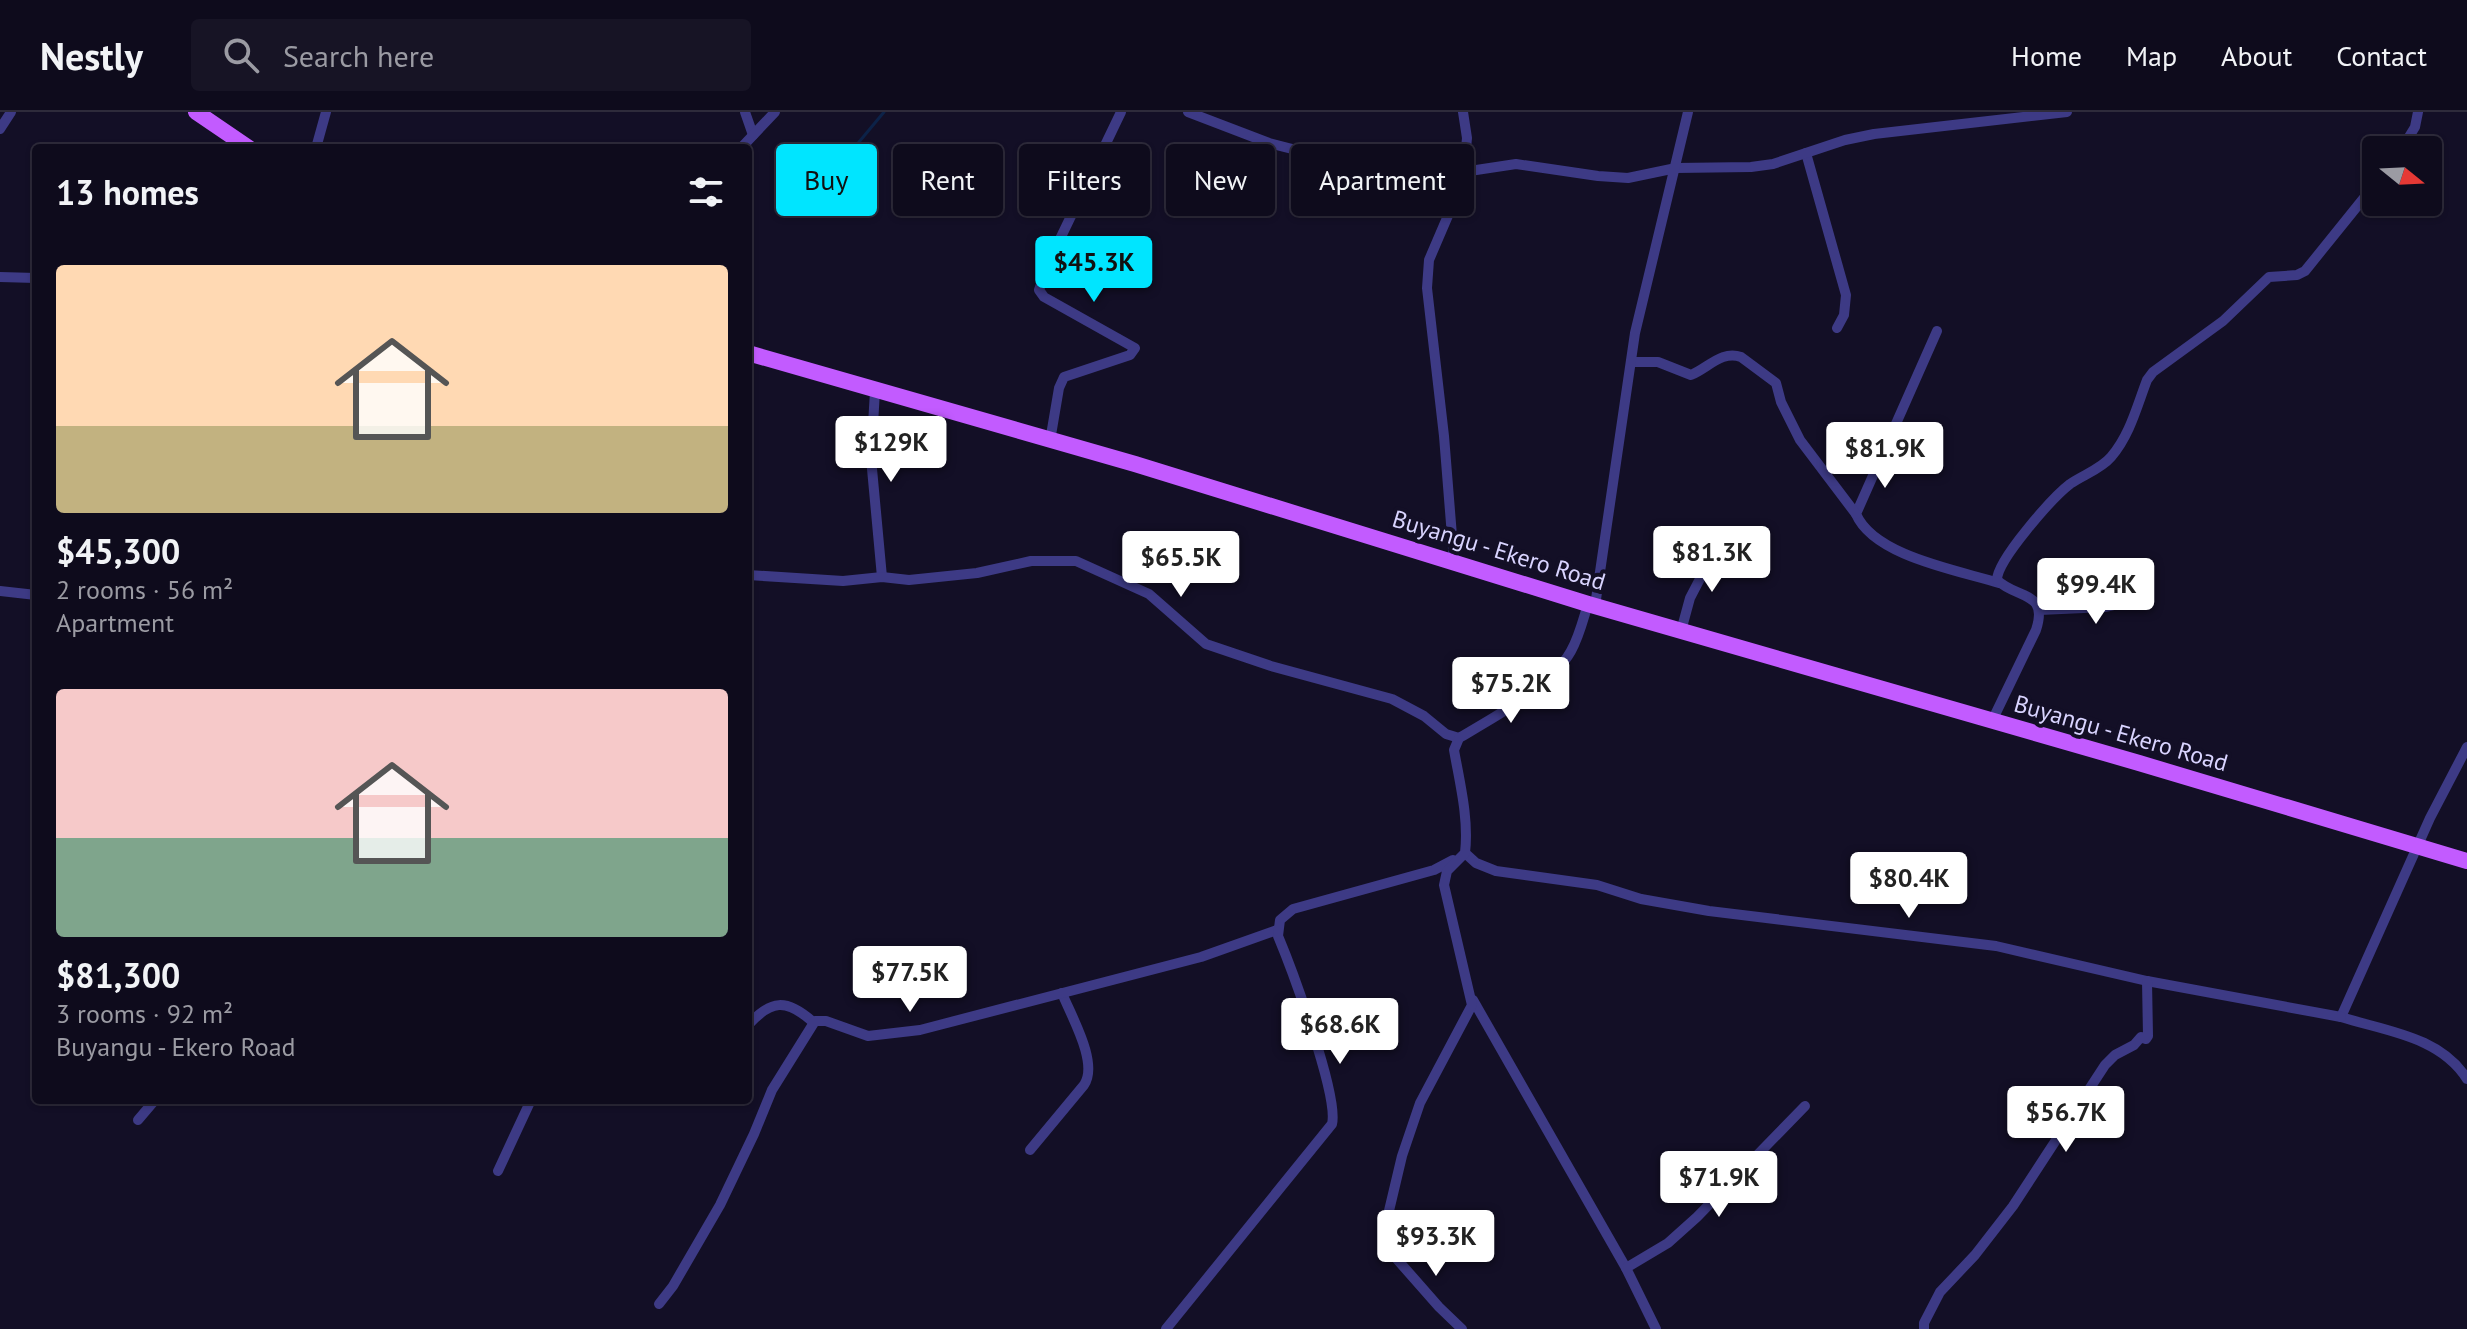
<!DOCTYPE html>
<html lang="en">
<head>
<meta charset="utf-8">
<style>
	:root { --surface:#0e0b1c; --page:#171425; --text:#f1f3f6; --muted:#9b9ba3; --line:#2e2b3b; --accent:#00e5ff }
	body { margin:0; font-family:"PT Sans",sans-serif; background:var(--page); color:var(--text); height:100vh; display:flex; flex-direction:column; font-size:30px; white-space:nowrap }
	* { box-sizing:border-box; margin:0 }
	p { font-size:26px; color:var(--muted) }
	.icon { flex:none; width:44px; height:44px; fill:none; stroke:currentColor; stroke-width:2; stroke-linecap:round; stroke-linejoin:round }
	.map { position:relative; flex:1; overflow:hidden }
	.side { position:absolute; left:32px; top:32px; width:720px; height:960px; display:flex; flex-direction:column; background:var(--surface); border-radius:8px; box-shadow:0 2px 6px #0004,0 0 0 2px var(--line) }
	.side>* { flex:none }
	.guide { position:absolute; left:776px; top:32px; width:760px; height:72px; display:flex; gap:16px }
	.needle { width:52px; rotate:108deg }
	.controls { position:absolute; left:2362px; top:24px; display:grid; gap:16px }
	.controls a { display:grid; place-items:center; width:80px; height:80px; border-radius:8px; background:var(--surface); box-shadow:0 2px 6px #0004,0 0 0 2px var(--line); font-size:40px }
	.price { position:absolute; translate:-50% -68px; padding:0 18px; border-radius:8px; background:#fff; color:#222; font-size:26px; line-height:52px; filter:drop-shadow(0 2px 4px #0008) }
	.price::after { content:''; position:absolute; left:50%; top:48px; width:24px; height:18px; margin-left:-12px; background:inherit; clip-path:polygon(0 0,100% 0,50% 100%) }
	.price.selected { background:var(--accent); color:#111 }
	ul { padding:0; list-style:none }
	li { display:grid; align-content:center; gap:16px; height:424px; padding:0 24px }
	li span { display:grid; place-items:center; height:248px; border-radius:8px; color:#555 }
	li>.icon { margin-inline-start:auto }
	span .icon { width:144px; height:144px; fill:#fffc; stroke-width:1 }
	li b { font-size:34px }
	h2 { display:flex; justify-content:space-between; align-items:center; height:96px; padding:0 24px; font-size:34px }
	.chip { padding:0 28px; border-radius:8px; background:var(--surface); box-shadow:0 2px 6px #0004,0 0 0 2px var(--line); font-size:28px; line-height:72px }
	.chip.selected { background:var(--accent); color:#111 }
	header { display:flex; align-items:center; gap:48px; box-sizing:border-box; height:112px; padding:0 40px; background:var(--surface); border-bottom:2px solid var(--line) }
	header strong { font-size:38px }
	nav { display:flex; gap:44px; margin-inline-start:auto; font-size:28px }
	.search { width:560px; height:72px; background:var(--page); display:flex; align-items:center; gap:20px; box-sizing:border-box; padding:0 28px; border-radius:8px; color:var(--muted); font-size:30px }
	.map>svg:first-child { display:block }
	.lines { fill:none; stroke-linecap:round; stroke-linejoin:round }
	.stream { stroke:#0c2248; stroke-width:3 }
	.minor { stroke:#3d3a85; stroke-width:10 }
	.primary { stroke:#c25bff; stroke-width:16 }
	.labels { text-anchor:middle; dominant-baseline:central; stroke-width:8; stroke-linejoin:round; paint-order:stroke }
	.street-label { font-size:24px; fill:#d9d4ff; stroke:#130f26 }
</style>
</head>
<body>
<header>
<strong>Nestly</strong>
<div class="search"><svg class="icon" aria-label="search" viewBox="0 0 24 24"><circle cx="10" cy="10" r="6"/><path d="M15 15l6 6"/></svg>Search here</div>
<nav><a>Home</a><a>Map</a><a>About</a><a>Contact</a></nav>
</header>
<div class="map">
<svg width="2467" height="1217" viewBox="0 0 2467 1217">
	<rect width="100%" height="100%" fill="#130f26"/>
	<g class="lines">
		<polyline class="stream" points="854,36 884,0"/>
		<g class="minor">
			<polyline points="745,0 753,23"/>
			<polyline points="1188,0 1269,31 1308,41 1462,65"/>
			<polyline points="0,17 11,0"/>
			<polyline points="316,36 326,0"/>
			<polyline points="741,36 775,0"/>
			<polyline points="2401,38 2415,15 2418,0"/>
			<polyline points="1806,41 1846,183 1844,203 1837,216"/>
			<polyline points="1463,60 1516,52 1598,64 1628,66 1676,56 1751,55 1773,52 1845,28 1874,22 2067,0"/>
			<polyline points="0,165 36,166"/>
			<path d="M 1937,219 L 1856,402 C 1874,444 1957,458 1999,471"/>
			<path d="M 1631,250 L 1658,250 L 1691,263 C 1708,256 1722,238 1741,245 L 1776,271 L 1781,290 L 1800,328 L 1856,402"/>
			<polyline points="875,279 871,346 882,465"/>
			<polyline points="1050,329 1059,276 1064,265 1130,243 1135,236 1044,185 1039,178 1048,152 1121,0"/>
			<polyline points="1454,449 1444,324 1427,176 1429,148 1456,85 1464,56 1467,26 1463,0"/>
			<polyline points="748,463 843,469 882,465 909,468 977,461 1031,449 1076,449 1149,482 1206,532 1271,554 1392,587 1424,604 1446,622 1459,626"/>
			<polyline points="0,479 36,483"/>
			<polyline points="1595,494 1635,221 1688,0"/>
			<polyline points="2039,498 2106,495 2148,485"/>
			<polyline points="1681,519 1690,486 1716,436"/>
			<path d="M 1992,609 L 2036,518 C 2049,479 2017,487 1997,468 C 1997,448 2053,385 2070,372 C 2083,363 2101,357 2111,345 C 2130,323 2137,294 2147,268 L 2153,260 L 2223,209 L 2269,165 L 2297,163 L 2305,159 L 2376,71"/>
			<path d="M 2467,635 L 2430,706 L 2341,905 C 2385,919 2440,924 2467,967"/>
			<polyline points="1465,741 1476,751 1496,759 1597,773 1641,787 1709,799 1996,834 2147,869 2341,905"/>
			<polyline points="1473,888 1626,1156"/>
			<path d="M 748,913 C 771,888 786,886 813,910"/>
			<polyline points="646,988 668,988"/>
			<polyline points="138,1008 155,988"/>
			<path d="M 1030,1038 L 1084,973 C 1099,951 1071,904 1062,881"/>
			<polyline points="498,1059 531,988"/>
			<polyline points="659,1192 673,1174 720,1093 754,1022 772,978 815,909 826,909 868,924 920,918 1201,845 1277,818"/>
			<path d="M 1166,1217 L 1332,1012 C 1339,984 1291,855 1278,824 L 1280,808 L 1293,797 L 1434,758 L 1453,748"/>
			<path d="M 1462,1217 L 1439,1195 L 1388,1137 L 1383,1124 L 1402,1044 L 1420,991 L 1472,893 L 1444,773 L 1447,759 L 1465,741 C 1469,707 1460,672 1454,638 L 1459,626 C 1493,606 1551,575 1571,539 C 1579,525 1583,508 1588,492"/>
			<polyline points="1656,1217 1626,1156 1668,1131 1697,1105 1805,994"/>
			<polyline points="1924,1217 1924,1211 1940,1180 1975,1143 2013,1094 2105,953 2115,943 2134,933 2141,925 2146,927 2148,924 2147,869"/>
		</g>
		<g class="primary">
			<polyline points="196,0 249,36"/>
			<polyline points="748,241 1135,352 1588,492 2139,651 2467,749"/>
		</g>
	</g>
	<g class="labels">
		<g class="street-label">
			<text transform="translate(1499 438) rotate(17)">Buyangu - Ekero Road</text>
			<text transform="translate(2121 621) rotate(16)">Buyangu - Ekero Road</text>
		</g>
	</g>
</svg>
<div class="controls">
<a><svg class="needle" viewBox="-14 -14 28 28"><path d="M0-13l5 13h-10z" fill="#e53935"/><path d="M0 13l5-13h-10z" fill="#9b9ba3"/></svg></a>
</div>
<b class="price selected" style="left:1094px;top:192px">$45.3K</b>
<b class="price" style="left:891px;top:372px">$129K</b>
<b class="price" style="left:1885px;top:378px">$81.9K</b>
<b class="price" style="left:1712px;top:482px">$81.3K</b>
<b class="price" style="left:1181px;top:487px">$65.5K</b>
<b class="price" style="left:2096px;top:514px">$99.4K</b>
<b class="price" style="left:1511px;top:613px">$75.2K</b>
<b class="price" style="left:1909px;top:808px">$80.4K</b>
<b class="price" style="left:910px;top:902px">$77.5K</b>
<b class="price" style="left:1340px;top:954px">$68.6K</b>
<b class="price" style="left:2066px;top:1042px">$56.7K</b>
<b class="price" style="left:1719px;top:1107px">$71.9K</b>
<b class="price" style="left:1436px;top:1166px">$93.3K</b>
<div class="guide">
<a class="chip selected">Buy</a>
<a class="chip">Rent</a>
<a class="chip">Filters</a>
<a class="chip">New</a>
<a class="chip">Apartment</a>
</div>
<section class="side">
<h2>13 homes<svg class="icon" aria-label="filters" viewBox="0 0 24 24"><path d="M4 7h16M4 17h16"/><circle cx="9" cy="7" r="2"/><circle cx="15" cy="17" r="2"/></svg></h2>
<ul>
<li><span style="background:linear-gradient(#ffd9b3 65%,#c2b280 0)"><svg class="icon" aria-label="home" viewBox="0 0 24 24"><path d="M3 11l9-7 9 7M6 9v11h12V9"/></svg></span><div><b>$45,300</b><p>2 rooms · 56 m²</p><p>Apartment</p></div></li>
<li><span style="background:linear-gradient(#f6c9c9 60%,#7fa58c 0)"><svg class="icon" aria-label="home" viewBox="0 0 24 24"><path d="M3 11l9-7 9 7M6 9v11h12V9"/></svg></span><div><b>$81,300</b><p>3 rooms · 92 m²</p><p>Buyangu - Ekero Road</p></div></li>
</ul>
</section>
</div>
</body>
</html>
